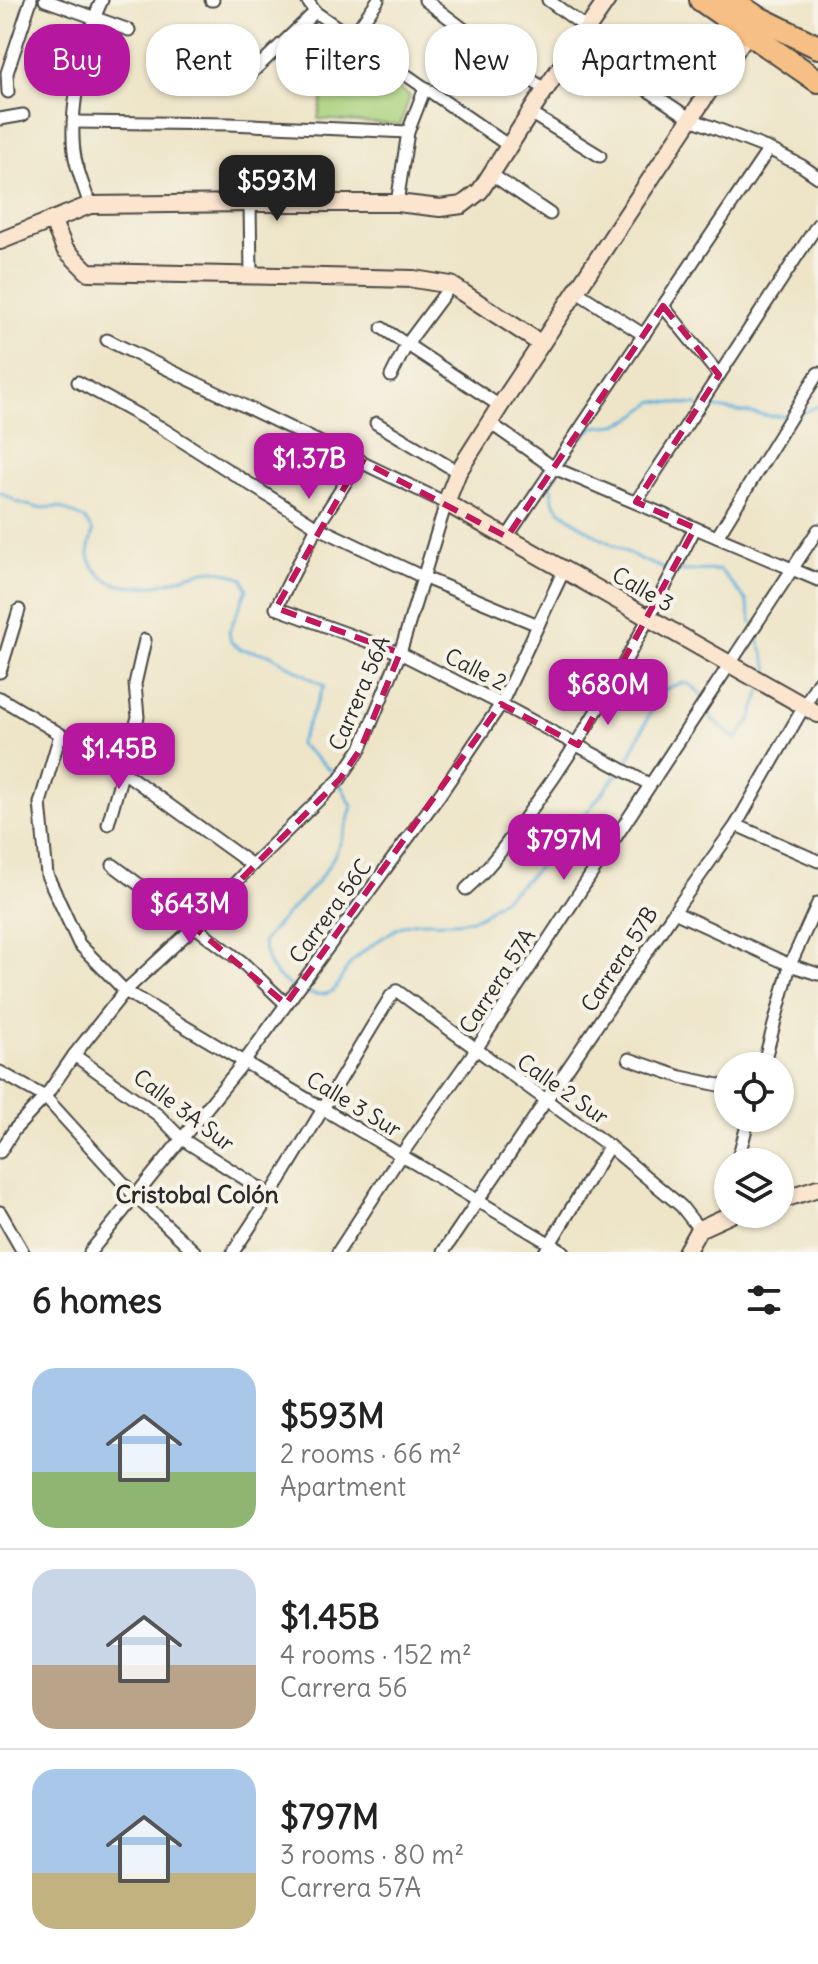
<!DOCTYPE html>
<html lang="en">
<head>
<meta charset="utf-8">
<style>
	:root { --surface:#fff; --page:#f6f6f6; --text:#222; --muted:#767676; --line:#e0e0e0; --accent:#b5179e }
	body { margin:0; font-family:Delius,sans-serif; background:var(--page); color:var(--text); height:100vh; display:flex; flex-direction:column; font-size:30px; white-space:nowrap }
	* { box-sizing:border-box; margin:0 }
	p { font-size:26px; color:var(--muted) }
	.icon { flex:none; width:44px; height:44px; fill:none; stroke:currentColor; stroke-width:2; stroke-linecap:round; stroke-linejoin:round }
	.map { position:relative; height:1252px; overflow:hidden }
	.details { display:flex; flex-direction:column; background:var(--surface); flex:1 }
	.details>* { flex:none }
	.guide { position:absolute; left:24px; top:24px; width:770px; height:72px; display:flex; gap:16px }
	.buttons { position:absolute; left:714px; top:1052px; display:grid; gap:16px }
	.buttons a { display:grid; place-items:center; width:80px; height:80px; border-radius:50%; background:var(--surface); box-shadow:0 2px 6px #0004; font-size:40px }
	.price { position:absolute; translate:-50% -68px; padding:0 18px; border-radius:16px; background:var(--accent); color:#fff; font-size:26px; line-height:52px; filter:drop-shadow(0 2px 4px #0008) }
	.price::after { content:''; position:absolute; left:50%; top:48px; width:24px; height:18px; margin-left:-12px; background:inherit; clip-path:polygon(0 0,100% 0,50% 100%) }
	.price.active { background:#222; color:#fff }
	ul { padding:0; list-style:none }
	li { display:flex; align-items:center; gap:24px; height:200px; padding:0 32px }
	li+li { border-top:2px solid var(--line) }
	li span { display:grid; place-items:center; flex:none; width:224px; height:160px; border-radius:24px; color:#555 }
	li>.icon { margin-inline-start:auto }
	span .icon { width:96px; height:96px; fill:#fffc; stroke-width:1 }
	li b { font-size:34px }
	h2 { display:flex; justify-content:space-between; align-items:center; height:96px; padding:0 32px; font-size:34px }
	.pill { padding:0 28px; border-radius:32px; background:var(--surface); box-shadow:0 2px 6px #0004; font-size:28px; line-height:72px }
	.pill.active { background:var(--accent); color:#fff }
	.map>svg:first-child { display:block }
	.green { fill:#aad27d; stroke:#6a7e54; stroke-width:2 }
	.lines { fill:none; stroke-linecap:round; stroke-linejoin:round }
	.stream { stroke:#61b0db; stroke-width:3 }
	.street-casing { stroke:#484743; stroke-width:15 }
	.secondary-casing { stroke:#484743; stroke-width:20 }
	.highway-casing { stroke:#484743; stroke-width:26 }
	.street { stroke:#fff; stroke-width:11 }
	.secondary { stroke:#fbe5cf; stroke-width:16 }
	.highway { stroke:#f5bf86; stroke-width:22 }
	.marked { fill:none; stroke:#c2185b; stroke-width:6; stroke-dasharray:16 10; stroke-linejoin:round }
	.labels { text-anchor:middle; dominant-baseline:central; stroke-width:8; stroke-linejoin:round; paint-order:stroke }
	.street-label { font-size:22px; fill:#2b2b2b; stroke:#f7f3e8 }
	.neighbourhood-label { font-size:24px; font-weight:bold; fill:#2b2b2b; stroke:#f7f3e8 }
</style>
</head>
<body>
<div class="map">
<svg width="818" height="1252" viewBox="0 0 818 1252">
	<rect width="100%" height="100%" fill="#f7f3e8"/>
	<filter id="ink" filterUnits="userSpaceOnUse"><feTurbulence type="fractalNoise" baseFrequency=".0125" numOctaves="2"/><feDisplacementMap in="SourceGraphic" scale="16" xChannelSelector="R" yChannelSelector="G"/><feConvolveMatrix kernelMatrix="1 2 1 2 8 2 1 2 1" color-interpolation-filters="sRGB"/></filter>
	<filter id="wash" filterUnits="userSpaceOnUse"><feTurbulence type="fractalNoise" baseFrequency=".006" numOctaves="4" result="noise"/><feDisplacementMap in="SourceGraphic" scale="32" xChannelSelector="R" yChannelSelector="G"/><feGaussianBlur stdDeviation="1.8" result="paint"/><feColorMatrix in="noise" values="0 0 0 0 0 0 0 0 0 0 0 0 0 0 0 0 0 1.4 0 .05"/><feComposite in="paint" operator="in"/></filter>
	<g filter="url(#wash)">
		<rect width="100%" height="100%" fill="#eee5c8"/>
		<polygon class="green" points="341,48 410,96 400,125 318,119 324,90 305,79"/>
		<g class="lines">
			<g class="stream">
				<polyline points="704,406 770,416 788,416"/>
				<polyline points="796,416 818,406"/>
				<polyline points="577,441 594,427 616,425 631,419 655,401 697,405"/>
				<polyline points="562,468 569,454"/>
				<path d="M 558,474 L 551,484 C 552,489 551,498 554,502 C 564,521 650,568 671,570"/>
				<path d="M 0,492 L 17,502 L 38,508 L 59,507 L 85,519 L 93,532 C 88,548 85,557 97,571 C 114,592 149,588 172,581 C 185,577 200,570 214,570 C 224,571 234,575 243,579 L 247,589 L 229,632 L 231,642 L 240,649 L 269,654 L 324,686 L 299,744 L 334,773 L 352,806 C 345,836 332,867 310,890 C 293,908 277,922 263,942 C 268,969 272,973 294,989"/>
				<polyline points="679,571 720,570 746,600 752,623"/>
				<polyline points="756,634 769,669 765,679"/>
				<polyline points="707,703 712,720 736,739 751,720 761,690"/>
				<path d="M 625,766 L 660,692 C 680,683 687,676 703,697"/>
				<path d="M 301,992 C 343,1001 332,985 352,962 C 363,950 382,938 396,929 C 421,914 452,930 480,916 C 488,912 496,903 504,898 C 550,863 584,815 620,771"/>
			</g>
		</g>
	</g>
	<g filter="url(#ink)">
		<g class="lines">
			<g class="street-casing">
				<g id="street">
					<polyline points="45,0 129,30"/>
					<polyline points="211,0 213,0"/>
					<polyline points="307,0 315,12 509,146"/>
					<polyline points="425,0 545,90"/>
					<polyline points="548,0 588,29"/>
					<polyline points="352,37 378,0"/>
					<polyline points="578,44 691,119 769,149 802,166 818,177"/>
					<polyline points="243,81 315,12"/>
					<polyline points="8,92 7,73 31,0"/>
					<polyline points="530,113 600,156"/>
					<polyline points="0,119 23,115"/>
					<polyline points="75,122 229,124 408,132"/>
					<polyline points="491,174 550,214"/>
					<polyline points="250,203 251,276"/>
					<polyline points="397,203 408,132 425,88"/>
					<path d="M 90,205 C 85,190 78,173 75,158 C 67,115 84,38 102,0"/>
					<polyline points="577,292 644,335"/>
					<polyline points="663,306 719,375"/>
					<polyline points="382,328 500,406"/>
					<polyline points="391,376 407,344 451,285"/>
					<polyline points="78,382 160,427 317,527 425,578 538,625"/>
					<polyline points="376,423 458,472"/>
					<polyline points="490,423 554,468 818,580"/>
					<polyline points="360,460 317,527 276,608 400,653 501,704 649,784"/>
					<polyline points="636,502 818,224"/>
					<polyline points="507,537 769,149"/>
					<polyline points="717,537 818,373"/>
					<polyline points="0,672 19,610"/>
					<polyline points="0,698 122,771 252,865"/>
					<polyline points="60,735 40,803 47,875 79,944 125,991 564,1252"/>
					<polyline points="108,824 138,717 135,684 145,640"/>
					<polyline points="736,825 818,861"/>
					<polyline points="113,865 242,962 286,1004"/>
					<path d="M 466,889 C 494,864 514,833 536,803 C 599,716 647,623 695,528"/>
					<polyline points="674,912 790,965 818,974"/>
					<polyline points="74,1055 158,1115 182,1139 272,1196"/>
					<polyline points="629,1059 681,1077 728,1087"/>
					<polyline points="763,1066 790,965 818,903"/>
					<polyline points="0,1072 45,1097 136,1197 195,1252"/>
					<polyline points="0,1152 14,1130 45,1097 74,1055 125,991 194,927 252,865 340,779 361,748 400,653 446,503 107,340"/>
					<polyline points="737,1162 749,1118"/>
					<polyline points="0,1212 23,1252"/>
					<polyline points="90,1252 244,1062 441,793 501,704 564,570"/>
					<path d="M 233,1252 C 290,1169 338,1081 391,996 L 397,991 L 609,1146 L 681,1206 L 699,1229"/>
					<polyline points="338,1252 401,1155 475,1051 818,530"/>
					<polyline points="443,1252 674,912 736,825 818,682"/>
					<polyline points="545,1252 609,1146"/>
				</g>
			</g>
			<g class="secondary-casing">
				<g id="secondary">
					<polyline points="748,32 500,406 458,472 446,503 818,714"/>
					<polyline points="52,220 65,249 88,272 414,279 451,285 540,343"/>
					<polyline points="0,241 90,205 250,203 397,203 440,208 462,205 480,191 545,90 607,0"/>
					<polyline points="780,1200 818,1188"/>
					<polyline points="686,1252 699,1229 732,1214"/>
				</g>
			</g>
			<g class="highway-casing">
				<g id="highway">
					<polyline points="701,0 818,81"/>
					<polyline points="731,0 755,16 818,47"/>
				</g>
			</g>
			<use href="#street" class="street"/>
			<use href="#secondary" class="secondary"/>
			<use href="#highway" class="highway"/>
		</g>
	</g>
	<path class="marked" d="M 663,306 L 719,375 L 636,502 L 695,528 L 578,745 L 501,704 L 286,1004 L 194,927 L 340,779 L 361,748 L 400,653 L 276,608 L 360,460 L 507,537 Z"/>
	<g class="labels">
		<g class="street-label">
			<text transform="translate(643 589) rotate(30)">Calle 3</text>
			<text transform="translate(476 669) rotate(27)">Calle 2</text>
			<text transform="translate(359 693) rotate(-67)">Carrera 56A</text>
			<text transform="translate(330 911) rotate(-54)">Carrera 56C</text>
			<text transform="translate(619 959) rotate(-57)">Carrera 57B</text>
			<text transform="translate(497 981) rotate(-57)">Carrera 57A</text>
			<text transform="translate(563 1089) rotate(35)">Calle 2 Sur</text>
			<text transform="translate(354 1104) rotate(31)">Calle 3 Sur</text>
			<text transform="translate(184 1110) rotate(37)">Calle 3A Sur</text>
		</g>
		<g class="neighbourhood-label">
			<text x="197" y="1194">Cristobal Colón</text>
		</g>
	</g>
</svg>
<div class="buttons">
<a><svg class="icon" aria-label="locate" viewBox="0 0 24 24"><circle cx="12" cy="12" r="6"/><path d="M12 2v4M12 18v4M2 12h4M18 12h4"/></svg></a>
<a><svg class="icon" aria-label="layers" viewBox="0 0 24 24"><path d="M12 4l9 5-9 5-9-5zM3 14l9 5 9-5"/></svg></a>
</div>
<b class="price active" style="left:277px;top:223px">$593M</b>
<b class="price" style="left:309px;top:501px">$1.37B</b>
<b class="price" style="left:608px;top:727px">$680M</b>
<b class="price" style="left:119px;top:791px">$1.45B</b>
<b class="price" style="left:564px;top:882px">$797M</b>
<b class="price" style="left:190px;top:946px">$643M</b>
<div class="guide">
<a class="pill active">Buy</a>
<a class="pill">Rent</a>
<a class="pill">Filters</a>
<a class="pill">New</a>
<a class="pill">Apartment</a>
</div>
</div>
<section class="details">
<h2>6 homes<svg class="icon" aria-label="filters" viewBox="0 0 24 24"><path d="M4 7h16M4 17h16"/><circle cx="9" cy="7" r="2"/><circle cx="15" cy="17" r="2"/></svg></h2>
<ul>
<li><span style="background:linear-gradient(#a9c7e8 65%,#8fb573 0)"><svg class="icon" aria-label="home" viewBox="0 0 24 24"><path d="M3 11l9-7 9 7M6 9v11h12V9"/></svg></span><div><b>$593M</b><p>2 rooms · 66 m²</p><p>Apartment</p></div></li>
<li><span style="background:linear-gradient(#c9d6e8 60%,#b9a48a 0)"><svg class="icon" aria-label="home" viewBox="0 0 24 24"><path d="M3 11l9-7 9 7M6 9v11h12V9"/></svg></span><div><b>$1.45B</b><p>4 rooms · 152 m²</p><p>Carrera 56</p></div></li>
<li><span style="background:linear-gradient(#a9c7e8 65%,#c2b280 0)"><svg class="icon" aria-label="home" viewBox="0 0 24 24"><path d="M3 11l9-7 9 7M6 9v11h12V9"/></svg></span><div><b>$797M</b><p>3 rooms · 80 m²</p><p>Carrera 57A</p></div></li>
</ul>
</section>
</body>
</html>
